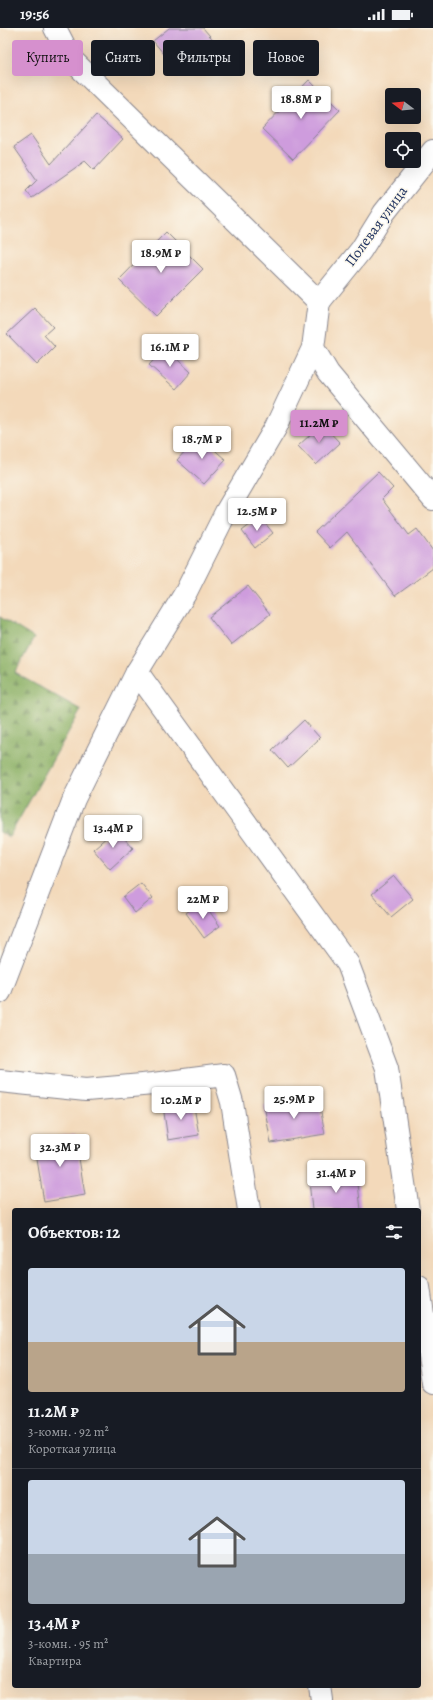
<!DOCTYPE html>
<html lang="ru">
<head>
<meta charset="utf-8">
<style>
	:root { --surface:#171b24; --page:#242831; --text:#f1f3f6; --muted:#9ea1a6; --line:#363941; --accent:#d690ce }
	body { margin:0; font-family:Alegreya,serif; background:var(--page); color:var(--text); height:100vh; display:flex; flex-direction:column; font-size:15px; white-space:nowrap }
	* { box-sizing:border-box; margin:0 }
	p { font-size:13px; color:var(--muted) }
	.icon { flex:none; width:22px; height:22px; fill:none; stroke:currentColor; stroke-width:2; stroke-linecap:round; stroke-linejoin:round }
	.map { position:relative; flex:1; overflow:hidden }
	.sheet { position:absolute; left:12px; top:1180px; width:409px; height:480px; display:flex; flex-direction:column; background:var(--surface); border-radius:4px; box-shadow:0 4px 16px #0002 }
	.sheet>* { flex:none }
	.guide { position:absolute; left:12px; top:12px; width:409px; height:36px; display:flex; gap:8px }
	.needle { width:26px; rotate:286deg }
	.controls { position:absolute; left:385px; top:60px; display:grid; gap:8px }
	.controls a { display:grid; place-items:center; width:36px; height:36px; border-radius:4px; background:var(--surface); box-shadow:0 4px 16px #0002; font-size:20px }
	.price { position:absolute; translate:-50% -34px; padding:0 9px; border-radius:4px; background:#fff; color:#222; font-size:13px; line-height:26px; filter:drop-shadow(0 1px 2px #0008) }
	.price::after { content:''; position:absolute; left:50%; top:24px; width:12px; height:9px; margin-left:-6px; background:inherit; clip-path:polygon(0 0,100% 0,50% 100%) }
	.price.selected { background:var(--accent); color:#111 }
	ul { padding:0; list-style:none }
	li { display:grid; align-content:center; gap:8px; height:212px; padding:0 16px }
	li+li { border-top:1px solid var(--line) }
	li span { display:grid; place-items:center; height:124px; border-radius:4px; color:#555 }
	li>.icon { margin-inline-start:auto }
	span .icon { width:72px; height:72px; fill:#fffc; stroke-width:1 }
	li b { font-size:17px }
	h2 { display:flex; justify-content:space-between; align-items:center; height:48px; padding:0 16px; font-size:17px }
	.chip { padding:0 14px; border-radius:4px; background:var(--surface); box-shadow:0 4px 16px #0002; font-size:14px; line-height:36px }
	.chip.selected { background:var(--accent); color:#111 }
	.status { display:flex; justify-content:space-between; align-items:center; height:28px; padding:0 20px; background:var(--surface); direction:ltr }
	.status svg { height:11px; fill:currentColor }
	.map>svg:first-child { display:block }
	.forest { fill:url(#forest-firs); stroke:#537062 }
	.building { fill:#ce9cdd }
	.lines { fill:none; stroke-linecap:round; stroke-linejoin:round }
	.minor-casing { stroke:#87848c; stroke-width:24 }
	.minor { stroke:#fff; stroke-width:22 }
	.labels { text-anchor:middle; dominant-baseline:central; stroke-width:3; stroke-linejoin:round; paint-order:stroke }
	.street-label { font-size:15px; fill:#1b2f5e; stroke:#fbf7ec }
</style>
</head>
<body>
<div class="status"><b>19:56</b><svg viewBox="0 0 49 12"><path d="M0 12V9h3v3zM5 12V6h3v6zM10 12V3h3v9zM15 12V0h3v12zM26 1h20v11H26zM47 4h2v5h-2z"/></svg></div>
<div class="map">
<svg width="433" height="1672" viewBox="0 0 433 1672">
	<defs>
		<pattern id="forest-firs" width="22" height="20" patternUnits="userSpaceOnUse"><rect width="22" height="20" fill="#8bb065"/><path d="M5 1l3.5 6h-7zM16 11l3.5 6h-7z" fill="#719056"/></pattern>
	</defs>
	<rect width="100%" height="100%" fill="#fbf7ec"/>
	<filter id="ink" filterUnits="userSpaceOnUse"><feTurbulence type="fractalNoise" baseFrequency=".025" numOctaves="2"/><feDisplacementMap in="SourceGraphic" scale="8" xChannelSelector="R" yChannelSelector="G"/><feConvolveMatrix kernelMatrix="1 2 1 2 8 2 1 2 1" color-interpolation-filters="sRGB"/></filter>
	<filter id="wash" filterUnits="userSpaceOnUse"><feTurbulence type="fractalNoise" baseFrequency=".012" numOctaves="4" result="noise"/><feDisplacementMap in="SourceGraphic" scale="16" xChannelSelector="R" yChannelSelector="G"/><feGaussianBlur stdDeviation="0.9" result="paint"/><feColorMatrix in="noise" values="0 0 0 0 0 0 0 0 0 0 0 0 0 0 0 0 0 1.4 0 .05"/><feComposite in="paint" operator="in"/></filter>
	<g filter="url(#wash)">
		<rect width="100%" height="100%" fill="#f3d9ba"/>
		<polygon class="forest" points="0,589 34,610 15,645 81,682 9,809 0,804"/>
		<g id="blocks">
			<g class="building">
				<polygon points="169,0 203,0 216,15 181,46 153,13"/>
				<polygon points="309,52 340,82 293,131 262,101"/>
				<polygon points="96,87 123,111 94,142 85,133 32,170 26,163 37,152 14,119 31,107 51,136"/>
				<polygon points="166,204 203,241 156,288 119,252"/>
				<polygon points="35,280 53,299 44,307 55,319 37,337 7,306"/>
				<polygon points="165,320 191,344 176,361 149,337"/>
				<polygon points="322,396 340,415 316,437 298,418"/>
				<polygon points="199,408 226,432 204,456 177,432"/>
				<polygon points="378,444 393,460 382,471 409,507 417,501 433,523 433,540 395,568 347,504 330,520 315,504"/>
				<polygon points="260,489 273,505 255,520 242,503"/>
				<polygon points="248,558 270,586 231,617 209,589"/>
				<polygon points="304,692 320,710 288,740 272,722"/>
				<polygon points="116,801 133,820 110,841 93,821"/>
				<polygon points="394,848 413,871 391,889 372,866"/>
				<polygon points="141,855 153,870 135,885 123,869"/>
				<polygon points="202,873 220,898 204,910 186,885"/>
				<polygon points="318,1068 325,1106 271,1115 264,1077"/>
				<polygon points="193,1073 199,1107 168,1112 163,1078"/>
				<polygon points="75,1106 85,1167 44,1174 34,1113"/>
				<polygon points="357,1147 361,1182 312,1182 309,1153"/>
			</g>
		</g>
	</g>
	<g filter="url(#ink)">
		<use href="#blocks" fill-opacity="0" stroke="#87848c" stroke-width="1"/>
		<g class="lines">
			<g class="minor-casing">
				<g id="minor">
					<polyline points="55,0 71,31 319,274"/>
					<polyline points="319,274 313,320 328,345 433,471"/>
					<polyline points="319,274 361,222 384,185 433,123"/>
					<polyline points="137,644 348,936 387,1040 408,1182"/>
					<polyline points="0,964 74,771 137,644 186,564 226,484 276,399 313,320"/>
					<polyline points="0,1053 86,1062 153,1056 224,1047 232,1074 249,1182"/>
					<polyline points="419,1259 433,1355"/>
					<polyline points="320,1658 322,1672"/>
				</g>
			</g>
			<use href="#minor" class="minor"/>
		</g>
	</g>
	<g class="labels">
		<g class="street-label">
			<text transform="translate(376 198) rotate(-54)">Полевая улица</text>
		</g>
	</g>
</svg>
<div class="controls">
<a><svg class="needle" viewBox="-14 -14 28 28"><path d="M0-13l5 13h-10z" fill="#e53935"/><path d="M0 13l5-13h-10z" fill="#9ea1a6"/></svg></a>
<a><svg class="icon" aria-label="locate" viewBox="0 0 24 24"><circle cx="12" cy="12" r="6"/><path d="M12 2v4M12 18v4M2 12h4M18 12h4"/></svg></a>
</div>
<b class="price" style="left:301px;top:92px">18.8M ₽</b>
<b class="price" style="left:161px;top:246px">18.9M ₽</b>
<b class="price" style="left:170px;top:340px">16.1M ₽</b>
<b class="price selected" style="left:319px;top:416px">11.2M ₽</b>
<b class="price" style="left:202px;top:432px">18.7M ₽</b>
<b class="price" style="left:257px;top:504px">12.5M ₽</b>
<b class="price" style="left:113px;top:821px">13.4M ₽</b>
<b class="price" style="left:203px;top:892px">22M ₽</b>
<b class="price" style="left:294px;top:1092px">25.9M ₽</b>
<b class="price" style="left:181px;top:1093px">10.2M ₽</b>
<b class="price" style="left:60px;top:1140px">32.3M ₽</b>
<b class="price" style="left:336px;top:1166px">31.4M ₽</b>
<div class="guide">
<a class="chip selected">Купить</a>
<a class="chip">Снять</a>
<a class="chip">Фильтры</a>
<a class="chip">Новое</a>
</div>
<section class="sheet">
<h2>Объектов: 12<svg class="icon" aria-label="filters" viewBox="0 0 24 24"><path d="M4 7h16M4 17h16"/><circle cx="9" cy="7" r="2"/><circle cx="15" cy="17" r="2"/></svg></h2>
<ul>
<li><span style="background:linear-gradient(#c9d6e8 60%,#b9a48a 0)"><svg class="icon" aria-label="home" viewBox="0 0 24 24"><path d="M3 11l9-7 9 7M6 9v11h12V9"/></svg></span><div><b>11.2M ₽</b><p>3-комн. · 92 m²</p><p>Короткая улица</p></div></li>
<li><span style="background:linear-gradient(#c9d6e8 60%,#9aa5b1 0)"><svg class="icon" aria-label="home" viewBox="0 0 24 24"><path d="M3 11l9-7 9 7M6 9v11h12V9"/></svg></span><div><b>13.4M ₽</b><p>3-комн. · 95 m²</p><p>Квартира</p></div></li>
</ul>
</section>
</div>
</body>
</html>
